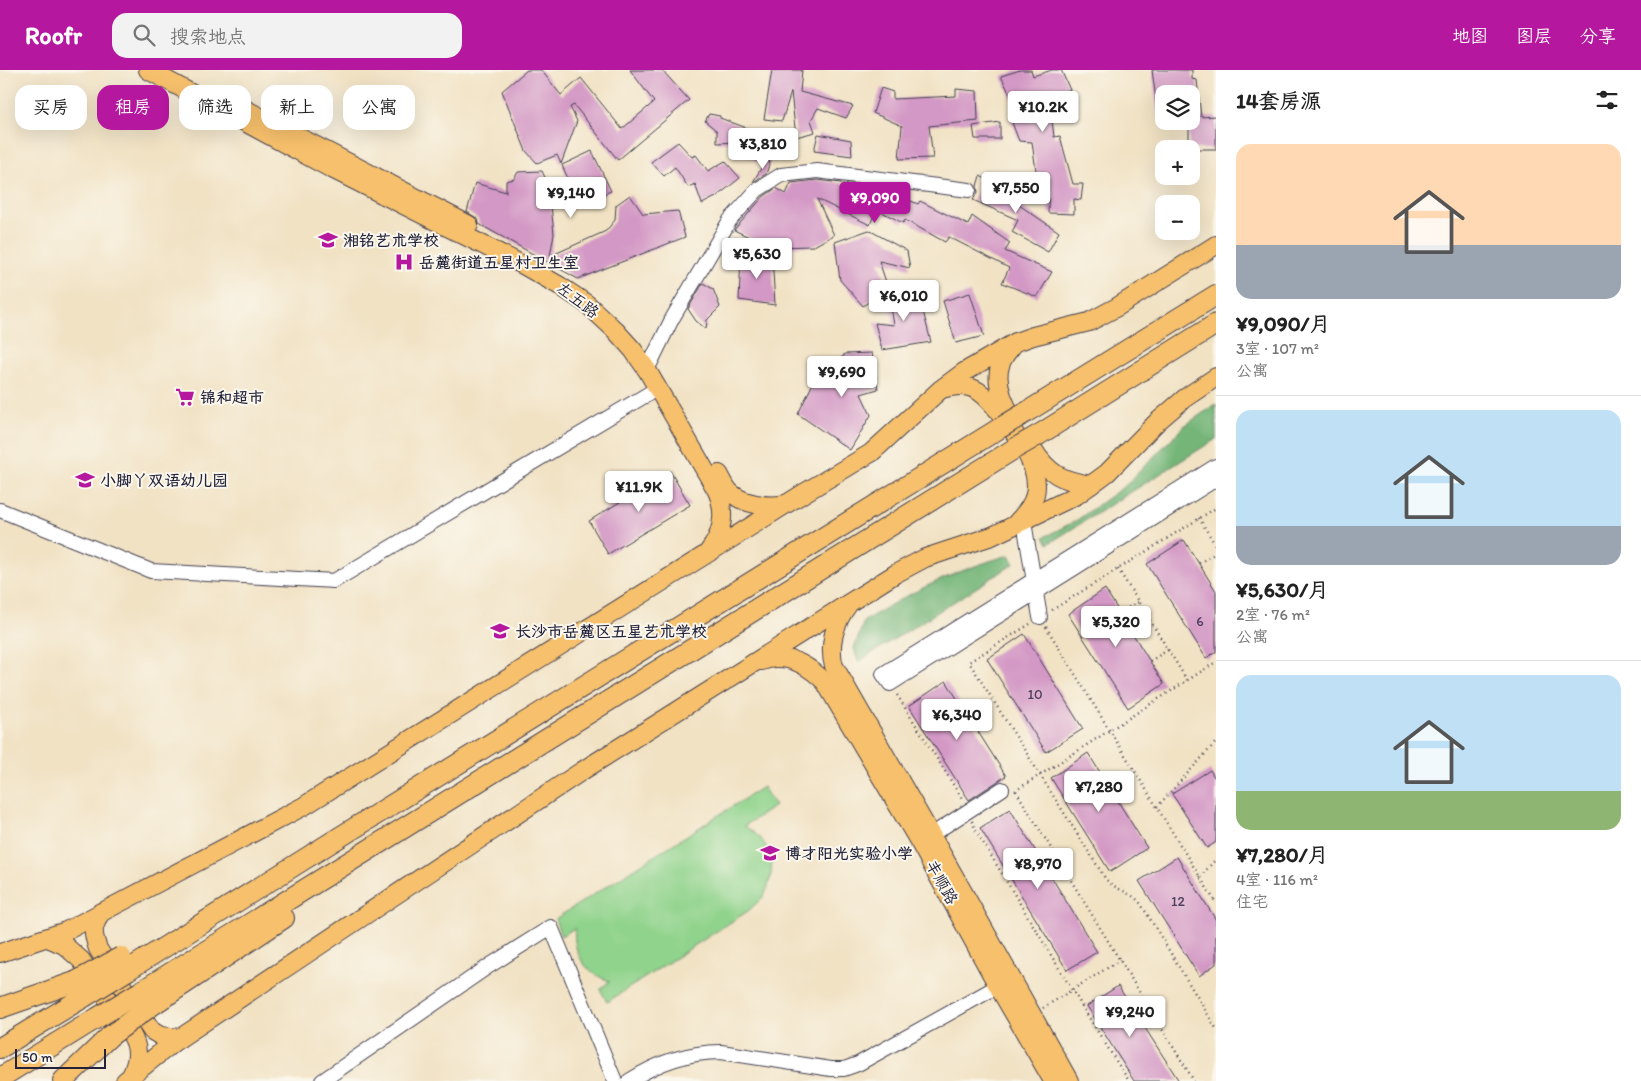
<!DOCTYPE html>
<html lang="zh">
<head>
<meta charset="utf-8">
<style>
	:root { --surface:#fff; --page:#f2f2f2; --text:#222; --muted:#767676; --line:#e0e0e0; --accent:#b5179e }
	body { margin:0; font-family:Itim,"LXGW WenKai TC",sans-serif; background:var(--page); color:var(--text); height:100vh; display:flex; flex-direction:column; font-size:19px; white-space:nowrap }
	* { box-sizing:border-box; margin:0 }
	p { font-size:16px; color:var(--muted) }
	.icon { flex:none; width:28px; height:28px; fill:none; stroke:currentColor; stroke-width:2; stroke-linecap:round; stroke-linejoin:round }
	.map { position:relative; flex:1; overflow:hidden }
	.panel { display:flex; flex-direction:column; background:var(--surface); width:425px }
	.panel>* { flex:none }
	.banner { position:absolute; left:15px; top:15px; width:475px; height:45px; display:flex; gap:10px }
	.buttons { position:absolute; left:1155px; top:15px; display:grid; gap:10px }
	.buttons a { display:grid; place-items:center; width:45px; height:45px; border-radius:10px; background:var(--surface); box-shadow:0 5px 20px #0002; font-size:25px }
	.scale { position:absolute; left:15px; bottom:12px; width:91px; box-sizing:border-box; padding-left:5px; border:2px solid #22223b; border-top:0; font-size:14px; line-height:18px; white-space:nowrap; color:#22223b; -webkit-text-stroke:4px #fbf7ec; paint-order:stroke }
	.price { position:absolute; translate:-50% -42px; padding:0 11px; border-radius:5px; background:#fff; color:#222; font-size:16px; line-height:32px; filter:drop-shadow(0 1px 2px #0008) }
	.price::after { content:''; position:absolute; left:50%; top:30px; width:15px; height:11px; margin-left:-8px; background:inherit; clip-path:polygon(0 0,100% 0,50% 100%) }
	.price.active { background:var(--accent); color:#fff }
	ul { padding:0; list-style:none }
	li { display:grid; align-content:center; gap:10px; height:265px; padding:0 20px }
	li+li { border-top:1px solid var(--line) }
	li span { display:grid; place-items:center; height:155px; border-radius:15px; color:#555 }
	li>.icon { margin-inline-start:auto }
	span .icon { width:90px; height:90px; fill:#fffc; stroke-width:1 }
	li b { font-size:21px }
	h2 { display:flex; justify-content:space-between; align-items:center; height:60px; padding:0 20px; font-size:21px }
	.chip { padding:0 18px; border-radius:15px; background:var(--surface); box-shadow:0 5px 20px #0002; font-size:18px; line-height:45px }
	.chip.active { background:var(--accent); color:#fff }
	header { display:flex; align-items:center; gap:30px; box-sizing:border-box; height:70px; padding:0 25px; background:var(--accent); color:#fff }
	header strong { font-size:24px }
	nav { display:flex; gap:28px; margin-inline-start:auto; font-size:18px }
	.search { width:350px; height:45px; background:var(--page); display:flex; align-items:center; gap:12px; box-sizing:border-box; padding:0 18px; border-radius:15px; color:var(--muted); font-size:19px }
	main { display:flex; flex:1; min-height:0 }
	.map>svg:first-child { display:block }
	.green { fill:#90d38c; stroke:#597a64 }
	.forest { fill:#74b578; stroke:#4b6c5a }
	.building { fill:#d398c5 }
	.lines { fill:none; stroke-linecap:round; stroke-linejoin:round }
	.minor-casing { stroke:#413f50; stroke-width:16 }
	.major-casing { stroke:#413f50; stroke-width:20 }
	.highway-casing { stroke:#413f50; stroke-width:22 }
	.path { stroke:#413f50; stroke-width:2.5; stroke-dasharray:1 4; stroke-linecap:butt }
	.minor { stroke:#fff; stroke-width:14 }
	.major { stroke:#f7c06c; stroke-width:18 }
	.highway { stroke:#f7c06c; stroke-width:20 }
	.highway-bridge-casing { stroke:#413f50; stroke-width:22; stroke-linecap:butt }
	.highway-bridge { stroke:#f7c06c; stroke-width:20 }
	.labels { text-anchor:middle; dominant-baseline:central; stroke-width:4; stroke-linejoin:round; paint-order:stroke }
	.number-label { font-size:14px; fill:#4e405e }
	.poi-label { font-size:16px; font-weight:bold; fill:#22223b; stroke:#fbf7ec; text-anchor:start }
	.street-label { font-size:16px; fill:#22223b; stroke:#fbf7ec }
</style>
</head>
<body>
<header>
<strong>Roofr</strong>
<div class="search"><svg class="icon" aria-label="search" viewBox="0 0 24 24"><circle cx="10" cy="10" r="6"/><path d="M15 15l6 6"/></svg>搜索地点</div>
<nav><a>地图</a><a>图层</a><a>分享</a></nav>
</header>
<main>
<div class="map">
<svg width="1216" height="1011" viewBox="0 0 1216 1011">
	<rect width="100%" height="100%" fill="#fbf7ec"/>
	<filter id="ink" filterUnits="userSpaceOnUse"><feTurbulence type="fractalNoise" baseFrequency=".02" numOctaves="2"/><feDisplacementMap in="SourceGraphic" scale="10" xChannelSelector="R" yChannelSelector="G"/><feConvolveMatrix kernelMatrix="1 2 1 2 8 2 1 2 1" color-interpolation-filters="sRGB"/></filter>
	<filter id="wash" filterUnits="userSpaceOnUse"><feTurbulence type="fractalNoise" baseFrequency=".0096" numOctaves="4" result="noise"/><feDisplacementMap in="SourceGraphic" scale="20" xChannelSelector="R" yChannelSelector="G"/><feGaussianBlur stdDeviation="1.12" result="paint"/><feColorMatrix in="noise" values="0 0 0 0 0 0 0 0 0 0 0 0 0 0 0 0 0 1.4 0 .05"/><feComposite in="paint" operator="in"/></filter>
	<g filter="url(#wash)">
		<rect width="100%" height="100%" fill="#f1e2c4"/>
		<path class="green" d="M 763,717 L 775,736 L 744,756 C 764,767 776,785 770,809 C 768,817 766,824 760,830 C 756,834 752,837 748,841 L 607,932 L 600,919 L 610,911 C 586,904 572,884 575,858 L 561,866 L 555,849 Z"/>
		<g class="forest">
			<polygon points="1216,334 1216,369 1048,474 1044,467 1077,450 1126,415 1184,356"/>
			<path d="M 1009,485 L 1014,494 L 858,592 L 854,578 L 864,551 C 911,521 955,501 1009,485 Z"/>
		</g>
		<g id="blocks">
			<g class="building">
				<polygon points="527,0 541,0 561,25 581,8 622,59 654,32 630,0 662,0 689,30 618,90 574,35 570,37 577,51 561,94 557,85 537,93 526,81 502,21"/>
				<polygon points="772,0 802,0 800,22 853,36 846,48 818,38 811,50 815,62 796,67 791,22 782,51 764,49"/>
				<polygon points="1020,0 1031,0 1033,6 1052,0 1061,0 1070,20 1049,25 1054,67 1060,66 1073,114 1083,114 1081,130 1074,129 1074,144 1048,143 1049,109 1037,108 1032,72 1019,71 1011,50 1014,50 1013,31 1001,6"/>
				<polygon points="1152,0 1192,0 1192,9 1197,10 1201,47 1216,46 1216,79 1189,79 1189,51 1191,51 1191,24 1164,24 1164,45 1158,45"/>
				<polygon points="881,18 893,22 893,29 956,26 956,19 977,21 978,51 929,56 933,88 899,89 902,56 873,43"/>
				<polygon points="709,44 720,46 720,48 781,71 773,71 775,72 773,81 759,92 739,83 759,71 717,73 717,61 705,51"/>
				<polygon points="1000,52 1000,69 975,69 973,56"/>
				<polygon points="818,64 851,70 852,86 814,81"/>
				<polygon points="678,72 692,87 696,85 708,101 725,91 740,108 716,127 702,134 695,114 688,117 675,97 664,106 651,92"/>
				<polygon points="592,81 611,121 570,138 551,135 554,164 550,186 606,161 615,150 616,135 630,125 643,144 678,141 685,167 578,209 479,154 478,149 467,142 475,113 506,122 506,111 514,109 518,102 542,101 548,114 575,125 562,95"/>
				<polygon points="766,90 770,92 766,104 753,112"/>
				<polygon points="980,106 1021,126 1016,133 1059,162 1048,182 1012,162 1018,150 973,130 978,122 977,116"/>
				<polygon points="817,110 841,113 845,116 847,114 889,119 888,121 918,134 920,131 968,155 972,146 1010,173 1005,181 1052,202 1037,227 1002,213 1009,198 949,167 945,172 905,150 903,153 876,139 870,155 817,129 834,165 814,176 770,177 734,160 763,127 776,118 786,124 791,113"/>
				<polygon points="869,160 907,181 910,198 879,191 888,218 863,236 840,210 835,172"/>
				<polygon points="772,185 775,235 739,230 741,186"/>
				<polygon points="703,213 713,219 720,237 707,250 706,259 696,251 688,239"/>
				<polygon points="917,218 931,272 882,280 875,253 894,255 889,225"/>
				<polygon points="970,223 984,266 956,273 943,231"/>
				<polygon points="872,283 878,319 861,324 871,345 850,380 798,344 819,301 844,286 844,284"/>
				<polygon points="670,401 690,435 608,484 589,451"/>
				<polygon points="1184,470 1216,521 1216,582 1206,588 1147,494"/>
				<polygon points="1105,519 1164,614 1128,638 1068,544"/>
				<polygon points="1024,564 1083,659 1046,682 987,589"/>
				<polygon points="946,611 1006,706 969,730 909,636"/>
				<polygon points="1088,683 1147,778 1110,802 1051,708"/>
				<polygon points="1210,700 1216,710 1216,772 1207,778 1172,724"/>
				<polygon points="1010,739 1097,882 1067,900 980,758"/>
				<polygon points="1177,787 1216,850 1216,894 1199,906 1139,811"/>
				<polygon points="1118,916 1129,933 1179,1011 1134,1011 1087,936"/>
			</g>
		</g>
	</g>
	<g filter="url(#ink)">
		<use href="#blocks" fill-opacity="0" stroke="#413f50" stroke-width="1"/>
		<g class="lines">
			<g class="minor-casing">
				<g id="minor">
					<polyline points="647,300 672,249 730,150 757,120 781,105 817,101 969,120"/>
					<polyline points="1216,396 883,604 890,614 1216,409"/>
					<polyline points="0,440 151,501 334,511 658,318"/>
					<polyline points="1024,452 1040,547"/>
					<polyline points="931,765 1002,719"/>
					<polyline points="322,1011 489,896 551,857 615,1011"/>
					<path d="M 629,1011 C 657,993 688,982 721,982 L 831,999 L 844,999 L 858,994 L 998,916"/>
				</g>
			</g>
			<g class="major-casing">
				<g id="major">
					<path d="M 148,0 L 330,98 L 523,195 L 560,216 L 587,234 L 615,260 L 633,280 L 647,300 L 717,421 C 726,442 723,463 709,481"/>
					<polyline points="239,36 469,155"/>
					<path d="M 942,319 C 952,316 962,314 972,318 C 991,324 1023,374 1031,393 C 1034,400 1036,408 1036,416 C 1036,431 1027,442 1017,452"/>
					<path d="M 1012,347 C 1002,330 992,306 1004,287 C 1006,283 1010,279 1013,275"/>
					<path d="M 1033,379 C 1048,404 1063,411 1091,415"/>
					<path d="M 719,404 C 722,409 725,416 729,421 C 741,434 768,438 785,434"/>
					<path d="M 848,535 C 835,552 828,575 834,596 L 935,772 L 1069,1011"/>
					<path d="M 762,591 C 786,582 808,595 825,612 L 920,773 L 998,916 L 1053,1011"/>
					<path d="M 101,842 C 92,858 92,862 98,879 L 152,961 L 161,966 L 180,968"/>
					<path d="M 48,868 L 64,875 L 81,890 L 131,964 C 140,979 138,990 131,1006"/>
					<polyline points="0,883 66,861 304,736 804,423 871,383 941,319 964,302 1016,272 1033,266 1089,252 1117,237 1216,175"/>
					<polyline points="125,1011 174,972 582,701 895,504 925,488 992,466 1077,425 1107,403 1157,352 1185,328 1216,307"/>
				</g>
			</g>
			<g class="highway-casing">
				<g id="highway">
					<polyline points="1025,343 1216,225"/>
					<polyline points="1040,364 1216,254"/>
					<polyline points="128,900 327,775 1000,358"/>
					<polyline points="143,920 1014,379"/>
					<polyline points="151,936 284,848"/>
					<polyline points="0,938 75,912"/>
					<polyline points="0,978 84,927"/>
					<polyline points="0,1008 97,948"/>
					<polyline points="63,1011 110,966"/>
				</g>
			</g>
			<g class="path">
				<polyline points="1199,448 1216,476"/>
				<polyline points="1199,493 1216,483"/>
				<polyline points="1118,499 1187,610"/>
				<polyline points="1052,540 1216,438"/>
				<polyline points="1120,543 1139,531"/>
				<path d="M 1030,554 L 969,592 L 1105,808 C 1115,821 1130,820 1141,834 L 1216,958"/>
				<polyline points="1046,557 1216,833"/>
				<polyline points="1150,591 1168,580"/>
				<polyline points="897,625 963,730"/>
				<polyline points="1015,721 1216,592"/>
				<polyline points="1016,721 1194,1011"/>
				<polyline points="1157,737 1216,672"/>
				<path d="M 972,751 L 976,761 C 1027,844 1076,929 1129,1011"/>
				<polyline points="1200,807 1216,789"/>
				<polyline points="1043,938 1120,890"/>
			</g>
			<use href="#minor" class="minor"/>
			<use href="#major" class="major"/>
			<use href="#highway" class="highway"/>
			<g class="highway-bridge-casing">
				<g id="highway-bridge">
					<polyline points="1000,358 1025,343"/>
					<polyline points="1014,379 1040,364"/>
					<polyline points="75,912 121,887"/>
					<polyline points="84,927 128,900"/>
					<polyline points="97,948 143,920"/>
					<polyline points="110,966 151,936"/>
				</g>
			</g>
			<use href="#highway-bridge" class="highway-bridge"/>
		</g>
	</g>
	<defs>
		<g id="school-bare" transform="scale(1.5)"><path d="M0-5L7-2L0 1L-7-2ZM-4 1L0 2.5L4 1V4Q0 6-4 4Z" fill="#b5179e" stroke="#fbf7ec" stroke-width="2.5" paint-order="stroke"/></g>
		<g id="hospital-bare" transform="scale(1.5)"><path d="M-5-5h3v3.5h4V-5h3V5h-3V1.5h-4V5h-3Z" fill="#b5179e" stroke="#fbf7ec" stroke-width="2.5" paint-order="stroke"/></g>
		<g id="supermarket-bare" transform="scale(1.5)"><path d="M-6-5.5h2.5l.6 2H6L4.5 2H-2.5L-4.4-4H-6ZM-1.5 3.2a1.3 1.3 0 1 0 .1 0ZM3 3.2a1.3 1.3 0 1 0 .1 0Z" fill="#b5179e" stroke="#fbf7ec" stroke-width="2.5" paint-order="stroke"/></g>
	</defs>
	<g fill-rule="evenodd">
		<use href="#school-bare" x="328" y="170"/>
		<use href="#hospital-bare" x="404" y="192"/>
		<use href="#supermarket-bare" x="185" y="327"/>
		<use href="#school-bare" x="85" y="410"/>
		<use href="#school-bare" x="500" y="561"/>
		<use href="#school-bare" x="770" y="783"/>
	</g>
	<g class="labels">
		<g class="number-label">
			<text x="1200" y="551">6</text>
			<text x="1035" y="624">10</text>
			<text x="1178" y="831">12</text>
		</g>
		<g class="poi-label">
			<text x="343" y="170">湘铭艺术学校</text>
			<text x="419" y="192">岳麓街道五星村卫生室</text>
			<text x="200" y="327">锦和超市</text>
			<text x="100" y="410">小脚丫双语幼儿园</text>
			<text x="515" y="561">长沙市岳麓区五星艺术学校</text>
			<text x="785" y="783">博才阳光实验小学</text>
		</g>
		<g class="street-label">
			<text transform="translate(578 230) rotate(37)">左五路</text>
			<text transform="translate(942 812) rotate(61)">丰顺路</text>
		</g>
	</g>
</svg>
<div class="buttons">
<a><svg class="icon" aria-label="layers" viewBox="0 0 24 24"><path d="M12 4l9 5-9 5-9-5zM3 14l9 5 9-5"/></svg></a>
<a>+</a>
<a>−</a>
</div>
<div class="scale">50 m</div>
<b class="price" style="left:1043px;top:63px">¥10.2K</b>
<b class="price" style="left:763px;top:100px">¥3,810</b>
<b class="price" style="left:1016px;top:144px">¥7,550</b>
<b class="price" style="left:571px;top:149px">¥9,140</b>
<b class="price active" style="left:875px;top:154px">¥9,090</b>
<b class="price" style="left:757px;top:210px">¥5,630</b>
<b class="price" style="left:904px;top:252px">¥6,010</b>
<b class="price" style="left:842px;top:328px">¥9,690</b>
<b class="price" style="left:639px;top:443px">¥11.9K</b>
<b class="price" style="left:1116px;top:578px">¥5,320</b>
<b class="price" style="left:957px;top:671px">¥6,340</b>
<b class="price" style="left:1099px;top:743px">¥7,280</b>
<b class="price" style="left:1038px;top:820px">¥8,970</b>
<b class="price" style="left:1130px;top:968px">¥9,240</b>
<div class="banner">
<a class="chip">买房</a>
<a class="chip active">租房</a>
<a class="chip">筛选</a>
<a class="chip">新上</a>
<a class="chip">公寓</a>
</div>
</div>
<section class="panel">
<h2>14套房源<svg class="icon" aria-label="filters" viewBox="0 0 24 24"><path d="M4 7h16M4 17h16"/><circle cx="9" cy="7" r="2"/><circle cx="15" cy="17" r="2"/></svg></h2>
<ul>
<li><span style="background:linear-gradient(#ffd9b3 65%,#9aa5b1 0)"><svg class="icon" aria-label="home" viewBox="0 0 24 24"><path d="M3 11l9-7 9 7M6 9v11h12V9"/></svg></span><div><b>¥9,090/月</b><p>3室 · 107 m²</p><p>公寓</p></div></li>
<li><span style="background:linear-gradient(#bfe0f5 75%,#9aa5b1 0)"><svg class="icon" aria-label="home" viewBox="0 0 24 24"><path d="M3 11l9-7 9 7M6 9v11h12V9"/></svg></span><div><b>¥5,630/月</b><p>2室 · 76 m²</p><p>公寓</p></div></li>
<li><span style="background:linear-gradient(#bfe0f5 75%,#8fb573 0)"><svg class="icon" aria-label="home" viewBox="0 0 24 24"><path d="M3 11l9-7 9 7M6 9v11h12V9"/></svg></span><div><b>¥7,280/月</b><p>4室 · 116 m²</p><p>住宅</p></div></li>
</ul>
</section>
</main>
</body>
</html>
